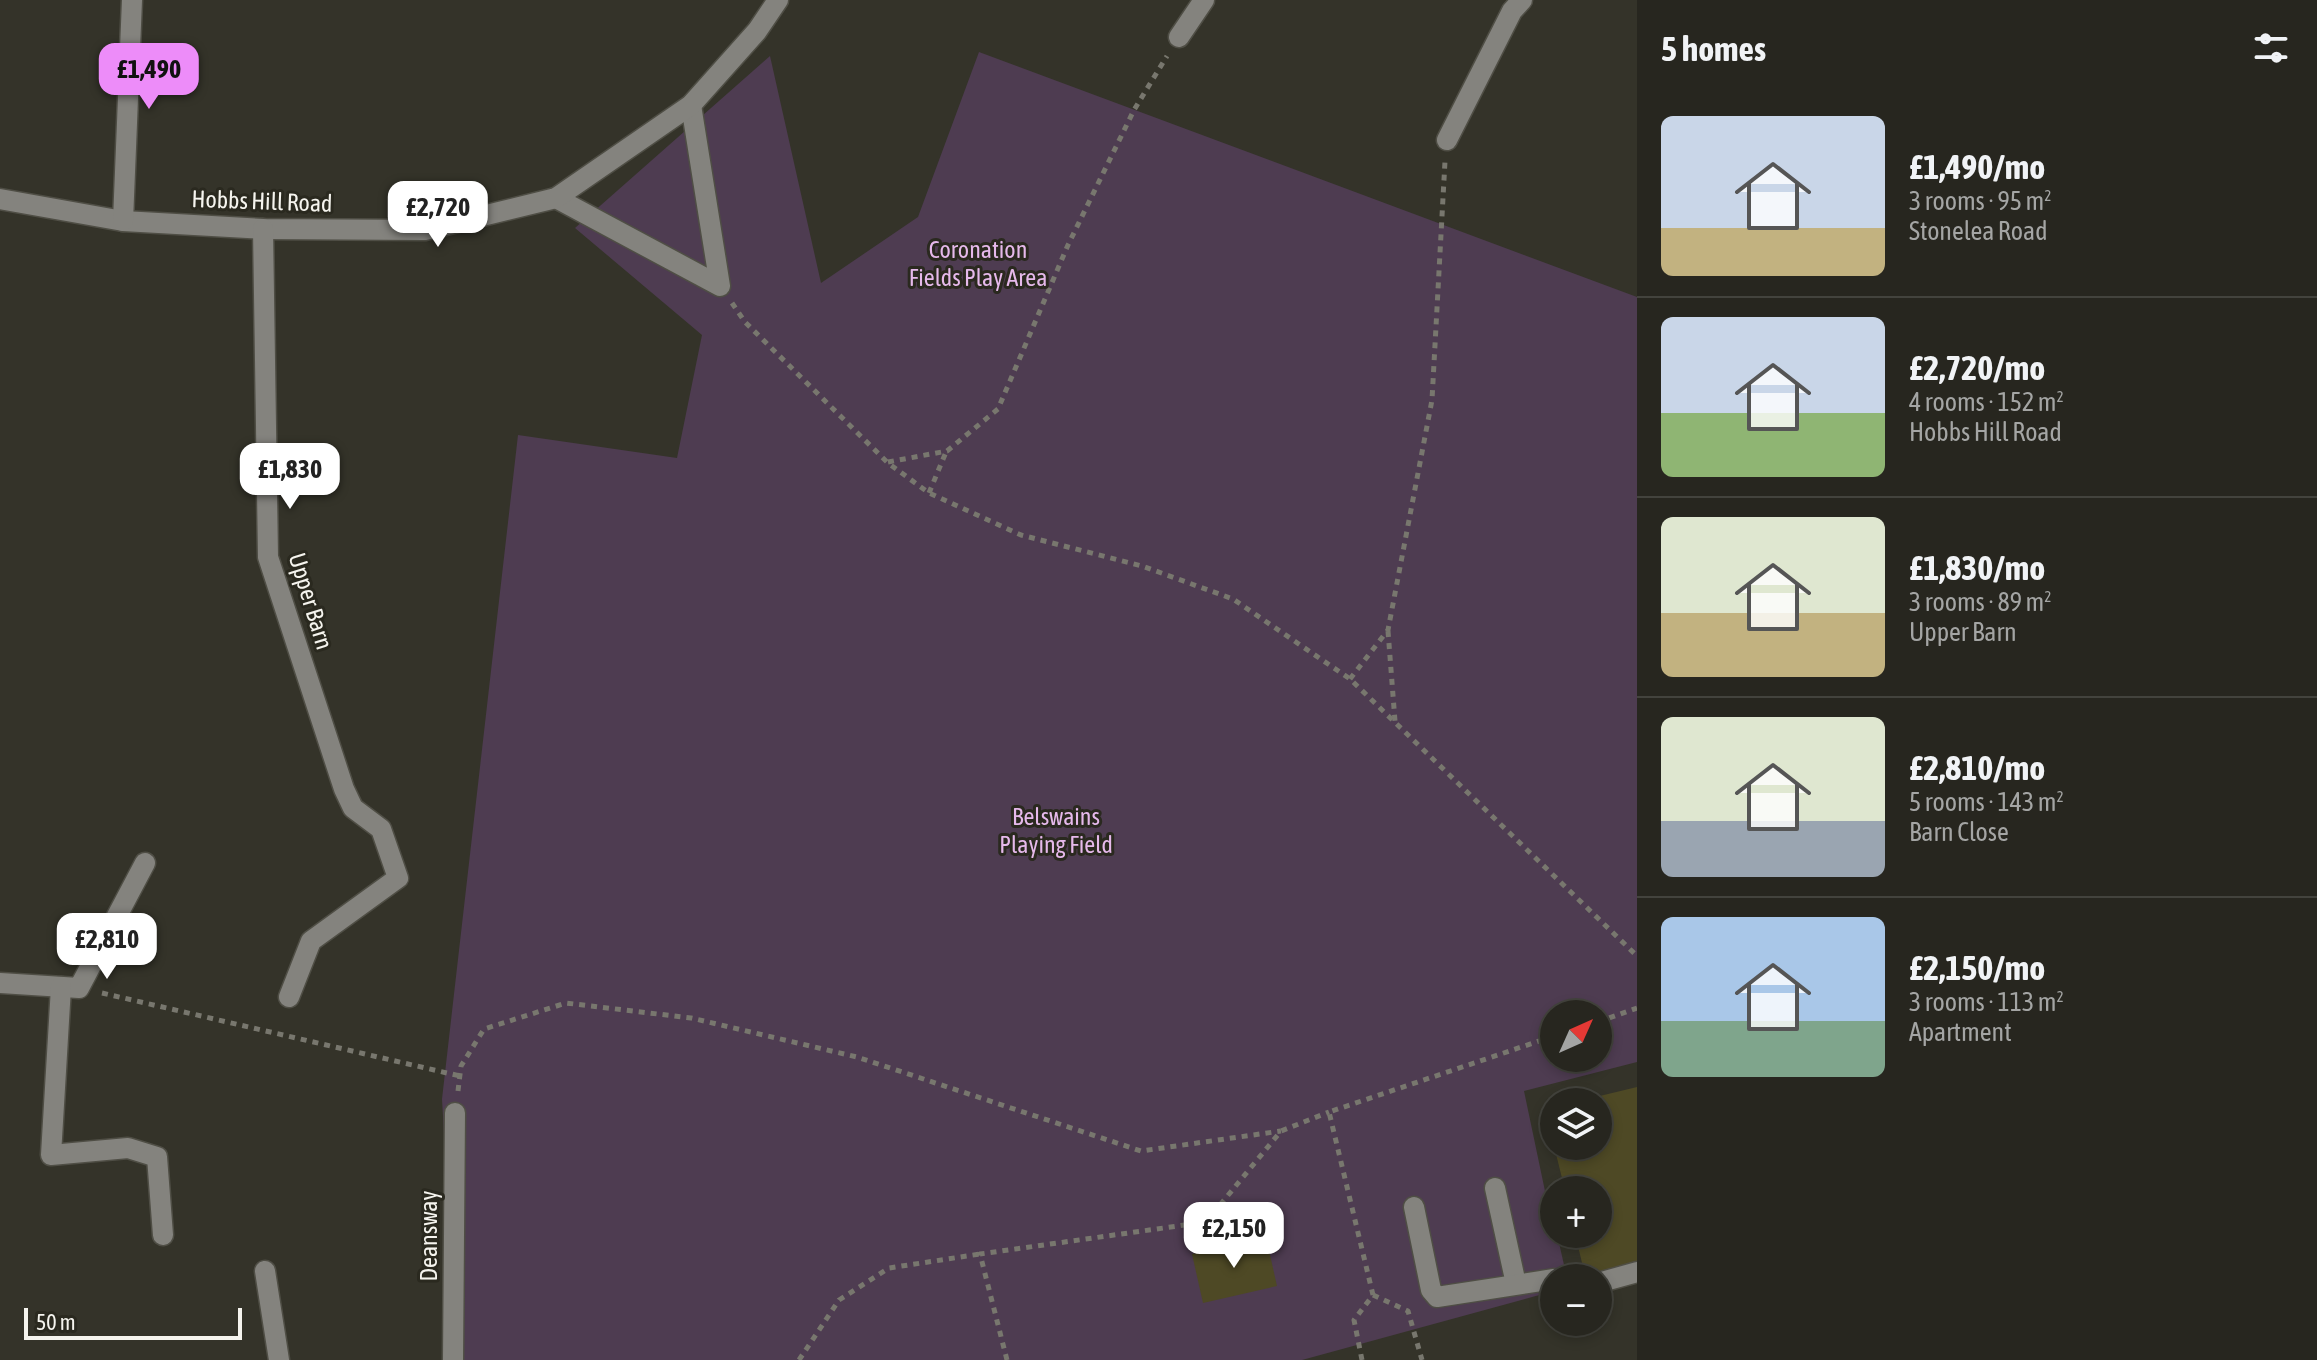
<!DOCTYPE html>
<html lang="en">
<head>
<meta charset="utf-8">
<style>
	:root { --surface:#27261f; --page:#2f2e28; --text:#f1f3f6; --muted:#a4a5a4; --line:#43433d; --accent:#ed8cf9 }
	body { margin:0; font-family:"Asap Condensed",sans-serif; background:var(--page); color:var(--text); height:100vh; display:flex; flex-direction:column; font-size:30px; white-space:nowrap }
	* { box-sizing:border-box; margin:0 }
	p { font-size:26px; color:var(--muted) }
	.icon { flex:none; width:44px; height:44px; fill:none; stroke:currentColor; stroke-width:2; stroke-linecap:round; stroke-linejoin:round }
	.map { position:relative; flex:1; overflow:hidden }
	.sheet { display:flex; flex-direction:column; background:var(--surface); width:680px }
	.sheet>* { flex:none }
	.needle { width:52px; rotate:45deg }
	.controls { position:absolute; left:1540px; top:1000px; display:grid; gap:16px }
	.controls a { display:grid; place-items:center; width:72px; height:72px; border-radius:50%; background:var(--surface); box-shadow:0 4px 12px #0003,0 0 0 2px var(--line); font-size:40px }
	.scale { position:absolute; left:24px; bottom:20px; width:218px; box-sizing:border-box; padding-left:8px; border:4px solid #f5f4ee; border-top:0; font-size:22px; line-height:28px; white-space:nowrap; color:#f5f4ee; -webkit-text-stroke:6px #2a291f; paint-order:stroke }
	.price { position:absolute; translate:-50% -68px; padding:0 18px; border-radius:16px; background:#fff; color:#222; font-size:26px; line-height:52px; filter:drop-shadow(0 2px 4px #0008) }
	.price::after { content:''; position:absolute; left:50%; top:48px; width:24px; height:18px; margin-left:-12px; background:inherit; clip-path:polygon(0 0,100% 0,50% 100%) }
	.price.on { background:var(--accent); color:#111 }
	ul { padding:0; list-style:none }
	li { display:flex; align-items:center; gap:24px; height:200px; padding:0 24px }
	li+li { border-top:2px solid var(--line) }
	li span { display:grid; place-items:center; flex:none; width:224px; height:160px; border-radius:12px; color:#555 }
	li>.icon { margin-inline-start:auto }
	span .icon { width:96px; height:96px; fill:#fffc; stroke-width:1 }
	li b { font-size:34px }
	h2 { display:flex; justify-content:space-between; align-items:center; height:96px; padding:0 24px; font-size:34px }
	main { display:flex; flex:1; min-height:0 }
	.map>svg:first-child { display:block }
	.green { fill:#4e3c51; fill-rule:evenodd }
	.building { fill:#4e4925 }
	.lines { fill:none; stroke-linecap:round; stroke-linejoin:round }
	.minor-casing { stroke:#4f4e45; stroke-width:23 }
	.path { stroke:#78776e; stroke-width:5; stroke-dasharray:6 6; stroke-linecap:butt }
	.minor { stroke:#84837e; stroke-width:20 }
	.labels { text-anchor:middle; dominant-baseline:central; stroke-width:6; stroke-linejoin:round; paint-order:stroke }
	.street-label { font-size:24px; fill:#f5f4ee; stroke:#2a291f }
	.park-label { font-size:24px; fill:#e6b9eb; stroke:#2a291f }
</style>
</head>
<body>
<main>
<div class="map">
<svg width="1637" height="1360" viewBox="0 0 1637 1360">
	<rect width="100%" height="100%" fill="#343329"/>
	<path class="green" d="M 979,52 L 1637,297 L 1637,1062 L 1524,1091 L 1554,1234 L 1557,1234 L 1567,1278 L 1554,1278 L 1554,1291 L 1302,1360 L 457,1360 L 442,1099 L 518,435 L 677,458 L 702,335 L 575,228 L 770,56 L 821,283 L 918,217 ZM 1554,1014 L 1598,1014 L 1598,1058 L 1554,1058 Z"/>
	<g class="building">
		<polygon points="1637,1087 1637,1262 1585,1275 1575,1234 1598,1234 1598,1190 1565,1190 1554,1146 1598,1146 1598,1102 1579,1101"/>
		<polygon points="1554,1107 1554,1142 1553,1142 1545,1109"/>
		<polygon points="1266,1237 1277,1286 1203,1303 1192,1254"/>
	</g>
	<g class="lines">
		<g class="minor-casing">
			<g id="minor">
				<polyline points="1179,37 1204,0"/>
				<polyline points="1447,140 1512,11 1522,0"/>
				<polyline points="556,198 720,286 691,105"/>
				<polyline points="0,199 123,221 263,229 425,230 556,198 691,105 757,31 778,0"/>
				<polyline points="123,221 132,0"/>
				<polyline points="263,229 268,557 344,789 353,808 381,829 398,878 311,941 289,997"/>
				<polyline points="0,983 79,988 145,863"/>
				<polyline points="61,987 51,1155 128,1148 157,1157 163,1235"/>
				<polyline points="1495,1188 1516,1284"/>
				<polyline points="1414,1207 1431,1290 1437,1297 1554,1279"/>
				<polyline points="265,1271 279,1360"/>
				<polyline points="1598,1283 1637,1272"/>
				<polyline points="453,1360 455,1113"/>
			</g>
		</g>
		<g class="path">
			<polyline points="732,303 745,322 888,463 929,493 1021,535 1142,566 1233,599 1350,679 1637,956"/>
			<polyline points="888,462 947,451 998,409 1068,245 1134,110 1167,56"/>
			<polyline points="929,493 946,452"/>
			<polyline points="1388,631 1395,721"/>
			<polyline points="1350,679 1388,630 1432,400 1445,161"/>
			<polyline points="102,993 460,1076"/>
			<polyline points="1598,1022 1637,1008"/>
			<polyline points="458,1091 461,1066 484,1029 566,1003 691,1018 857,1057 1141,1151 1281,1131"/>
			<polyline points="1373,1295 1408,1311 1422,1360"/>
			<polyline points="799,1360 839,1300 889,1268 980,1254"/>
			<polyline points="1007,1360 980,1254 1206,1222 1281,1131 1329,1112"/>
			<polyline points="1362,1360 1354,1320 1373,1295 1329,1112 1554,1036"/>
		</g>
		<use href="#minor" class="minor"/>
	</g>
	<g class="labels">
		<g class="street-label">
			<text transform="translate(262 201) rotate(2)">Hobbs Hill Road</text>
			<text transform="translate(311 601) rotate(73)">Upper Barn</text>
			<text transform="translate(428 1236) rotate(-90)">Deansway</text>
		</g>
		<g class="park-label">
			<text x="978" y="249">Coronation<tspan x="978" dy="28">Fields Play Area</tspan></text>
			<text x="1056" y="816">Belswains<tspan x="1056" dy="28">Playing Field</tspan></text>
		</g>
	</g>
</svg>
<div class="controls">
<a><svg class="needle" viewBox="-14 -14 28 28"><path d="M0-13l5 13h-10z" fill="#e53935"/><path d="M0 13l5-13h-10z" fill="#a4a5a4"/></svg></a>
<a><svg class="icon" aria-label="layers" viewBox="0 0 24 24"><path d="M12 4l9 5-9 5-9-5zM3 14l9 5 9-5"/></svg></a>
<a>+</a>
<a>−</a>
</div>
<div class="scale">50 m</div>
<b class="price on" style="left:149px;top:111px">£1,490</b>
<b class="price" style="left:438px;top:249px">£2,720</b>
<b class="price" style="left:290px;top:511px">£1,830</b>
<b class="price" style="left:107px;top:981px">£2,810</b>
<b class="price" style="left:1234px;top:1270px">£2,150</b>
</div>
<section class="sheet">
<h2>5 homes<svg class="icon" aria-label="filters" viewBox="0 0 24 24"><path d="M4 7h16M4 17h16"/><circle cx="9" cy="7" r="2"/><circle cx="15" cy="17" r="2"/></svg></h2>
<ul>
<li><span style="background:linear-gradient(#c9d6e8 70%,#c2b280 0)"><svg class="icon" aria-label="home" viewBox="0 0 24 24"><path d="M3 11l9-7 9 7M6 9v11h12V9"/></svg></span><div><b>£1,490/mo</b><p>3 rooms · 95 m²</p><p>Stonelea Road</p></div></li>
<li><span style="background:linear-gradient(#c9d6e8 60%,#8fb573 0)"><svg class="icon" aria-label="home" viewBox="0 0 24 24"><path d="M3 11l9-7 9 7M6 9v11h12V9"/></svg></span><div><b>£2,720/mo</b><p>4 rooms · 152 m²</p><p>Hobbs Hill Road</p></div></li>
<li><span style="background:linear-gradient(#dfe7d0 60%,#c2b280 0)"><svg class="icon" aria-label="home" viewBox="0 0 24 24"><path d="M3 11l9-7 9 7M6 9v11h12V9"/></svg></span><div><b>£1,830/mo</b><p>3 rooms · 89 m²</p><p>Upper Barn</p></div></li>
<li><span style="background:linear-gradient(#dfe7d0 65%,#9aa5b1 0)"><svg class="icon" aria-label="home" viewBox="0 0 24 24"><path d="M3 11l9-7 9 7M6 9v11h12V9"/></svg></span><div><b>£2,810/mo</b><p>5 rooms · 143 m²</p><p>Barn Close</p></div></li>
<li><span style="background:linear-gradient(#a9c7e8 65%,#7fa58c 0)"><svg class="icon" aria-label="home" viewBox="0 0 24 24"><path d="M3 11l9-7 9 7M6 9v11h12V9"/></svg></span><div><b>£2,150/mo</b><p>3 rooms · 113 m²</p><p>Apartment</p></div></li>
</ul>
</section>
</main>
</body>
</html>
